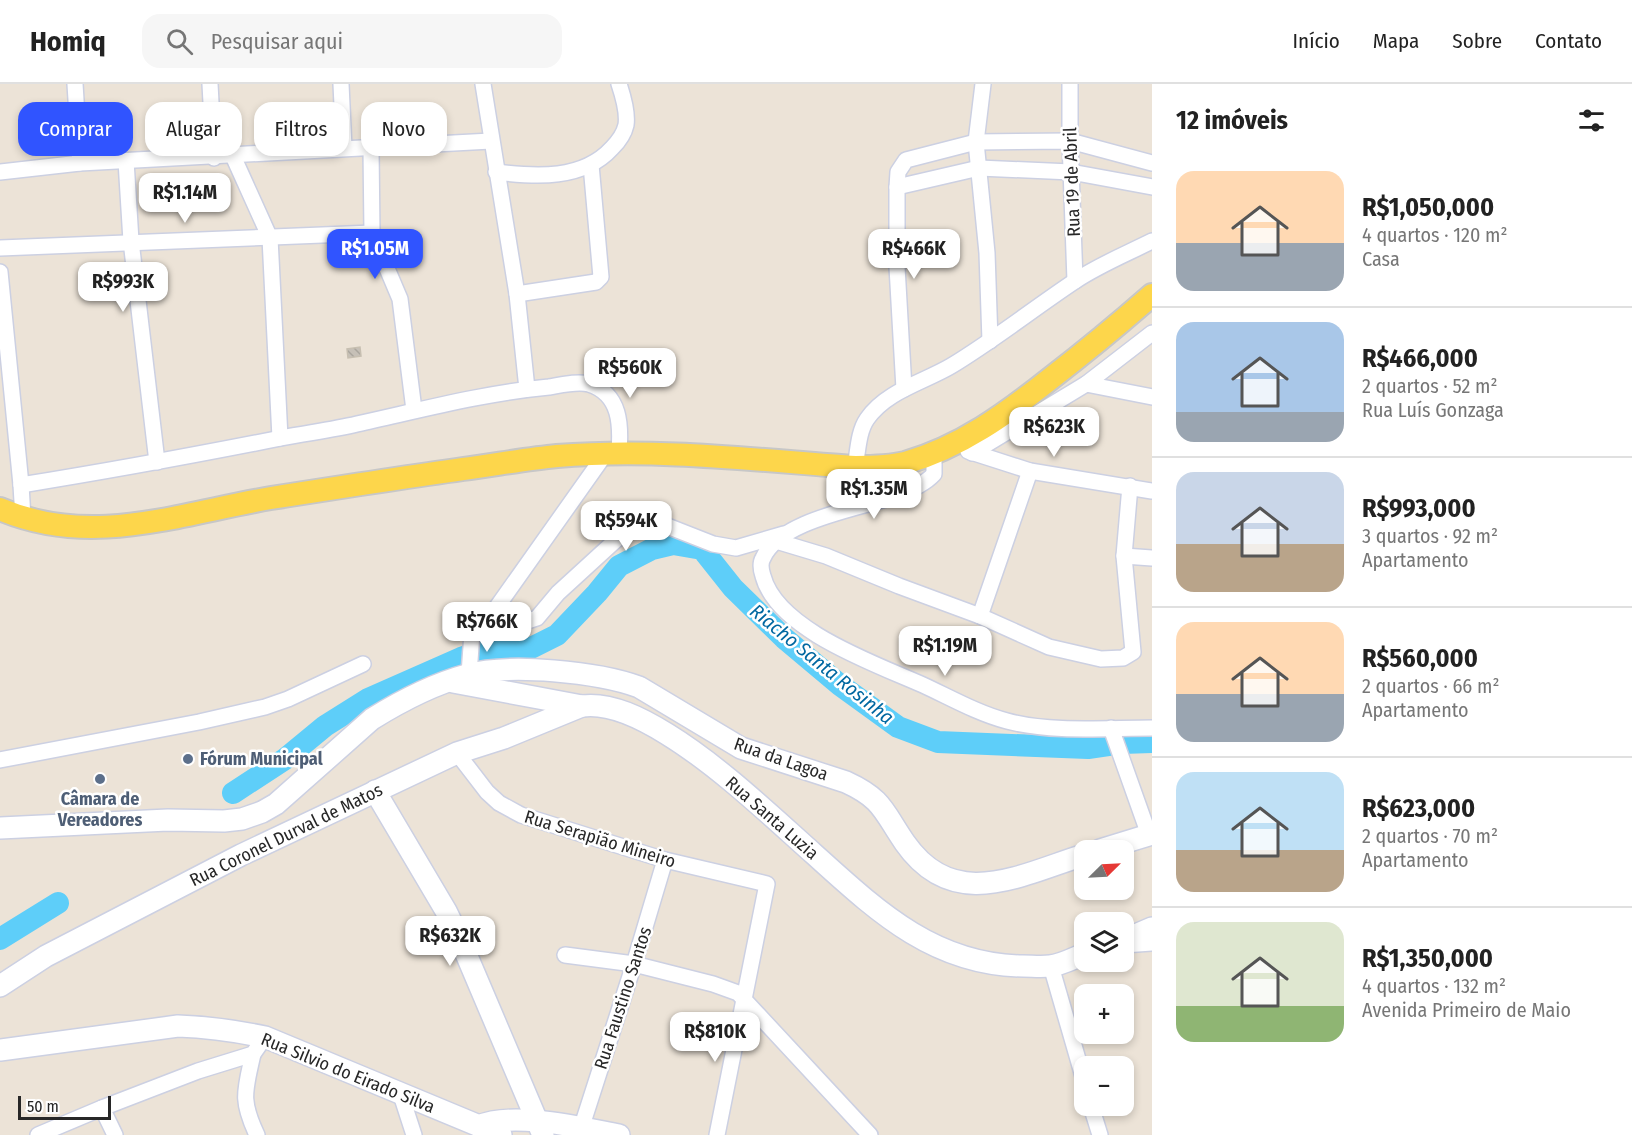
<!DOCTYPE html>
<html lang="pt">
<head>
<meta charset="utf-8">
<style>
	:root { --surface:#fff; --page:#f6f6f6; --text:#222; --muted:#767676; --line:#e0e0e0; --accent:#3054ff }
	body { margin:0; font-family:"Fira Sans Condensed",sans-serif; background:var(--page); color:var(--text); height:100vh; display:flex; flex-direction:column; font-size:22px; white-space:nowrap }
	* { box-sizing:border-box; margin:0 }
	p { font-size:20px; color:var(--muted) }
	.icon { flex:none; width:33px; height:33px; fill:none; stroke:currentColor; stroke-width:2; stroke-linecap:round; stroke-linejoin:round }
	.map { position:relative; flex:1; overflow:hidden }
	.details { display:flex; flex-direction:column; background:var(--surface); width:480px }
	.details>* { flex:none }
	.hud { position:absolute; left:18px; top:18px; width:570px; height:54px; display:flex; gap:12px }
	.needle { width:39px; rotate:66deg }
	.controls { position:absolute; left:1074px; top:756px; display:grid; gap:12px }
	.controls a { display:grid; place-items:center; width:60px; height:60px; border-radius:12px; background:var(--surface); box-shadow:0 3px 9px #0003; font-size:30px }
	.scale { position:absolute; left:18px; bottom:15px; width:93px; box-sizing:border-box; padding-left:6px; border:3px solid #272727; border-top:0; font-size:16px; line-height:21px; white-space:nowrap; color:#272727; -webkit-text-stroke:4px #fff; paint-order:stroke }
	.price { position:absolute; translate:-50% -51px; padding:0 14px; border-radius:12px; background:#fff; color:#222; font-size:20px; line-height:39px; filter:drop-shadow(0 2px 3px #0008) }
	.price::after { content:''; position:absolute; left:50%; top:36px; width:18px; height:14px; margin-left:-9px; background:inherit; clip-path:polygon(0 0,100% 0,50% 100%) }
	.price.selected { background:var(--accent); color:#fff }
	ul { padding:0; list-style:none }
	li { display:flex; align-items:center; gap:18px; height:150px; padding:0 24px }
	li+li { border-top:2px solid var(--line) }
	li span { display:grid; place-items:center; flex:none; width:168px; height:120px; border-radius:18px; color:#555 }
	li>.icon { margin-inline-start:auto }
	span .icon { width:72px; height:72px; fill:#fffc; stroke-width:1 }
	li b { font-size:26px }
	h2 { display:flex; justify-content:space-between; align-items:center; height:72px; padding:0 24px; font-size:26px }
	.pill { padding:0 21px; border-radius:18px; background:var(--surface); box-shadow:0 3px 9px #0003; font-size:21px; line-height:54px }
	.pill.selected { background:var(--accent); color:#fff }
	header { display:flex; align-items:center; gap:36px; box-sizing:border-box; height:84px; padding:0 30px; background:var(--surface); border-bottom:2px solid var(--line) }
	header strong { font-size:28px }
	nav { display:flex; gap:33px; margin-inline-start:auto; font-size:21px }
	.search { width:420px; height:54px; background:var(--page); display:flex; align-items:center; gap:15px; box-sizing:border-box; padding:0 21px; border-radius:18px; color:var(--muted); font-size:22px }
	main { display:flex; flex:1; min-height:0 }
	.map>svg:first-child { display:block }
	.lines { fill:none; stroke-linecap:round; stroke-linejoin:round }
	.river { stroke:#5ecef9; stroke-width:22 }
	.building { fill:url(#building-back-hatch); stroke:#c7bfb1; stroke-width:1.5 }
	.street-casing { stroke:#ccd0e2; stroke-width:18 }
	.secondary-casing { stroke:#ccd0e2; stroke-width:24 }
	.primary-casing { stroke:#c7c7c7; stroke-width:26 }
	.street { stroke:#fff; stroke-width:15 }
	.secondary { stroke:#fff; stroke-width:21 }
	.primary { stroke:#fdd64b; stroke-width:22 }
	.service-dot { fill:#5c6f8a; stroke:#fff; stroke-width:2 }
	.labels { text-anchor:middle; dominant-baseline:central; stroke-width:5; stroke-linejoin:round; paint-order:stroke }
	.street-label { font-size:18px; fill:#272727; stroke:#fff }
	.service-label { font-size:18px; font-weight:bold; fill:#4e5e75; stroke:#fff; text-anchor:start }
	.water-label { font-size:20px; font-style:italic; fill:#0168a1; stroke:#fff }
</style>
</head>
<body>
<header>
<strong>Homiq</strong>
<div class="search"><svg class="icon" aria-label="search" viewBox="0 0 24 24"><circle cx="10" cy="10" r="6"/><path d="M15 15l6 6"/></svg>Pesquisar aqui</div>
<nav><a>Início</a><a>Mapa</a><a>Sobre</a><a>Contato</a></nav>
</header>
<main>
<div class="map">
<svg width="1152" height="1051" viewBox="0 0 1152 1051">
	<defs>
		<pattern id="building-back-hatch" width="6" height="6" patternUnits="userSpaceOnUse" patternTransform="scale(1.5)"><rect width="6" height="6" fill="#c6c0b7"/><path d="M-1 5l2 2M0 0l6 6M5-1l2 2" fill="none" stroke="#aaa59d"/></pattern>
	</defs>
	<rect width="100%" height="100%" fill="#ece3d7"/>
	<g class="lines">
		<g class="river">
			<polyline points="233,709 285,675 325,642 368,615 461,574 491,564 527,566 557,551 597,509 619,482 652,465 673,460 702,465 733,504 784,554 840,601 898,643 938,658 1088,664 1122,659 1152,658"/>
			<polyline points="0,855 58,819"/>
		</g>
	</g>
	<polygon class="building" points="360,263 361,272 348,274 347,265"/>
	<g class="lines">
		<g class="street-casing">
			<g id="street">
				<polyline points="75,0 80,79"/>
				<polyline points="210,0 214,74"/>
				<polyline points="341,0 344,64"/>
				<polyline points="483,0 517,210 527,305"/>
				<polyline points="983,0 976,58 987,169 990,257"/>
				<polyline points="1070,0 1070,57 1075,197"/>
				<polyline points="371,65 372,149 400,215 414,326"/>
				<polyline points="233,72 270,154 280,354"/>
				<polyline points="126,77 131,157 157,378"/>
				<polyline points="0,88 80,79 491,57"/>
				<path d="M 496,88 C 536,93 583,96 612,64 C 619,57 624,50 626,41 C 628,28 623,12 619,0"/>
				<polyline points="897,103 979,84 1071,88 1152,103"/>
				<polyline points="0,164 372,149"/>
				<polyline points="0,188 21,401 23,434"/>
				<polyline points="517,210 596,198 601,193 591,81"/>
				<polyline points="1086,300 1152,313"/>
				<polyline points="904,305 897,183 897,103 898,88 906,76 976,58 1070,57 1152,79"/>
				<polyline points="968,367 1030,387 1152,407"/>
				<path d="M 934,369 L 934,390 C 924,401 909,406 895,412 C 858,425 780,436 763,474 C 760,479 761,486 763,492 C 777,546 876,580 923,601 C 949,613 979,630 1007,637 C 1051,649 1106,644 1152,644"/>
				<polyline points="972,369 1086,300 1152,249"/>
				<path d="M 855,383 C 858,368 858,348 867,335 C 886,307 924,298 951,282 C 994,256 1033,225 1075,197 C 1099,181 1126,170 1152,157"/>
				<path d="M 21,401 C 108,387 195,371 281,354 C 306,349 332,346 357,340 C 421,326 484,309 549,303 C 561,301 577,297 589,300 C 621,310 621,342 619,368"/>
				<polyline points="776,457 826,472 899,502 980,532 1049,563 1101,575 1123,574 1133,568 1124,472 1130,402"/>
				<polyline points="1124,472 1152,474"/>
				<polyline points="980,532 1030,387"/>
				<polyline points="487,537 516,541 537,534 558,509 628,445 657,438 713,460 736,464 784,450"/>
				<polyline points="469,590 472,549 487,537 606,369"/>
				<polyline points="1111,644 1149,751"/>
				<polyline points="457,669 487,708 499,719 521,731 665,776 767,800 717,1051"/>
				<polyline points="0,676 199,638 265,623 288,615 363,580"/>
				<polyline points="1124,861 1152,859"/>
				<polyline points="565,871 634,880 713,900 738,909 870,1051"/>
				<polyline points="1051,882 1084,996"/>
				<path d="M 253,970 C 245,1007 240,1015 257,1051"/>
				<polyline points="401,1011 414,1051"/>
				<polyline points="1091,1022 1100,1051"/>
				<polyline points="102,1024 115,1051"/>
				<polyline points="38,1051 102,1024 198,987 253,970 265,953"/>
				<polyline points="579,1051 634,880 665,776"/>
			</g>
		</g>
		<g class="secondary-casing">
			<g id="secondary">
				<path d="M 453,598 L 582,622 C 611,618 643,635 667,650 C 719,682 769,730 815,771 C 877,827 934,881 1023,882 C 1032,882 1041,883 1050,882 C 1061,881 1074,874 1084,870"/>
				<polyline points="375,707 446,827 461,858 543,1051"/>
				<path d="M 0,744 L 168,736 L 224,737 L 242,735 L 262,728 L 276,720 L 372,635 C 401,617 434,600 467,591 C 510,579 598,588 639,603 L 741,664 L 846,698 C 883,715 883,727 905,759 C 954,829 1020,791 1084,771"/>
				<polyline points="1100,766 1152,750"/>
				<polyline points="1124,856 1152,844"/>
				<polyline points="0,902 46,872 241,771 457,669 504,654 582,622"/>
				<path d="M 0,966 L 178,942 C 208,943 236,947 265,953 L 501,1051"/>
				<path d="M 479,1042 C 513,1027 582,1044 619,1051"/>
			</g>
		</g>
		<g class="primary-casing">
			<path id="primary" d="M 0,425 C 91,464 178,430 271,414 C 335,404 399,394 463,385 C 494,381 526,375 557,372 C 657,364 756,376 855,383 C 872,383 889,383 905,379 C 961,363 1006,330 1050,295 C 1085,268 1119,240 1152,211"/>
		</g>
		<use href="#street" class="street"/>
		<use href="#secondary" class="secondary"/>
		<use href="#primary" class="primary"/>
	</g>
	<g class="service-dot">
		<circle cx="188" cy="675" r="6"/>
		<circle cx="100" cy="695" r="6"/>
	</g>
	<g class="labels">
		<g class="street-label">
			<text transform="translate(1072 98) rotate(-92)">Rua 19 de Abril</text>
			<text transform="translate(781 675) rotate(19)">Rua da Lagoa</text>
			<text transform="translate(772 734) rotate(41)">Rua Santa Luzia</text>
			<text transform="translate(286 751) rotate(-26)">Rua Coronel Durval de Matos</text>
			<text transform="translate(600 755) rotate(17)">Rua Serapião Mineiro</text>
			<text transform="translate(623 914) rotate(-72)">Rua Faustino Santos</text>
			<text transform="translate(348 989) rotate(22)">Rua Silvio do Eirado Silva</text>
		</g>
		<g class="service-label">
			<text x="200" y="675">Fórum Municipal</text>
			<text x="100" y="715" text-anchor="middle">Câmara de<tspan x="100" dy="21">Vereadores</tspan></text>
		</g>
		<g class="water-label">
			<text transform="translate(822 580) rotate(39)">Riacho Santa Rosinha</text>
		</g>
	</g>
</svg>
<div class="controls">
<a><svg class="needle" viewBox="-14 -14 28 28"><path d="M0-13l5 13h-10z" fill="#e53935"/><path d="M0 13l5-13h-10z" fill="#767676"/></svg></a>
<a><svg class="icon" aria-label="layers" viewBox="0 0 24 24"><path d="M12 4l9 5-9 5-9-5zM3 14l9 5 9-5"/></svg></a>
<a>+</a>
<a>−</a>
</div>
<div class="scale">50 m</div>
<b class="price" style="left:185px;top:140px">R$1.14M</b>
<b class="price selected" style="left:375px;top:196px">R$1.05M</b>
<b class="price" style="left:914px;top:196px">R$466K</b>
<b class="price" style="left:123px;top:229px">R$993K</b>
<b class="price" style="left:630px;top:315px">R$560K</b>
<b class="price" style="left:1054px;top:374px">R$623K</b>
<b class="price" style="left:874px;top:436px">R$1.35M</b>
<b class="price" style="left:626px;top:468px">R$594K</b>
<b class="price" style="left:487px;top:569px">R$766K</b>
<b class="price" style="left:945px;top:593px">R$1.19M</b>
<b class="price" style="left:450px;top:883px">R$632K</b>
<b class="price" style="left:715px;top:979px">R$810K</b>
<div class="hud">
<a class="pill selected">Comprar</a>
<a class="pill">Alugar</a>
<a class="pill">Filtros</a>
<a class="pill">Novo</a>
</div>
</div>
<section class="details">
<h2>12 imóveis<svg class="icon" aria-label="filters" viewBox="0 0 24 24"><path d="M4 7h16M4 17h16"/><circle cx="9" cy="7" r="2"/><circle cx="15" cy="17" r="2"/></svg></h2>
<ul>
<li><span style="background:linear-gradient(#ffd9b3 60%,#9aa5b1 0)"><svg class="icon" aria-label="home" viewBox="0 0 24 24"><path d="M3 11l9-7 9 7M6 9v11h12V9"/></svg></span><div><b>R$1,050,000</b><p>4 quartos · 120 m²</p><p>Casa</p></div></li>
<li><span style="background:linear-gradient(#a9c7e8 75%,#9aa5b1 0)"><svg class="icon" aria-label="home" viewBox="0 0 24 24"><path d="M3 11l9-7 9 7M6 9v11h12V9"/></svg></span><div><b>R$466,000</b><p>2 quartos · 52 m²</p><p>Rua Luís Gonzaga</p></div></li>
<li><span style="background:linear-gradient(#c9d6e8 60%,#b9a48a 0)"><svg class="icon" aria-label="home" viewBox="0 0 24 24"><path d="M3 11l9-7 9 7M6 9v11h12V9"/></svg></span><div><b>R$993,000</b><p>3 quartos · 92 m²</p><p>Apartamento</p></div></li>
<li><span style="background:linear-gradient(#ffd9b3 60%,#9aa5b1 0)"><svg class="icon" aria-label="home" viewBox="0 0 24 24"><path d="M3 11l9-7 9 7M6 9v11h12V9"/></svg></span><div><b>R$560,000</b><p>2 quartos · 66 m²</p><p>Apartamento</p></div></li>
<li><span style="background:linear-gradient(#bfe0f5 65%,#b9a48a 0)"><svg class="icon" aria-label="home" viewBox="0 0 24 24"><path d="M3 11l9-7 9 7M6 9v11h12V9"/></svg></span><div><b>R$623,000</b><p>2 quartos · 70 m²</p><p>Apartamento</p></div></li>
<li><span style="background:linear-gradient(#dfe7d0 70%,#8fb573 0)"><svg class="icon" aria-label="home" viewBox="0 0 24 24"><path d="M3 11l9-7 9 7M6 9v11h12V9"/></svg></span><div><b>R$1,350,000</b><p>4 quartos · 132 m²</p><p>Avenida Primeiro de Maio</p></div></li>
</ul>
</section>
</main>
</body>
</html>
